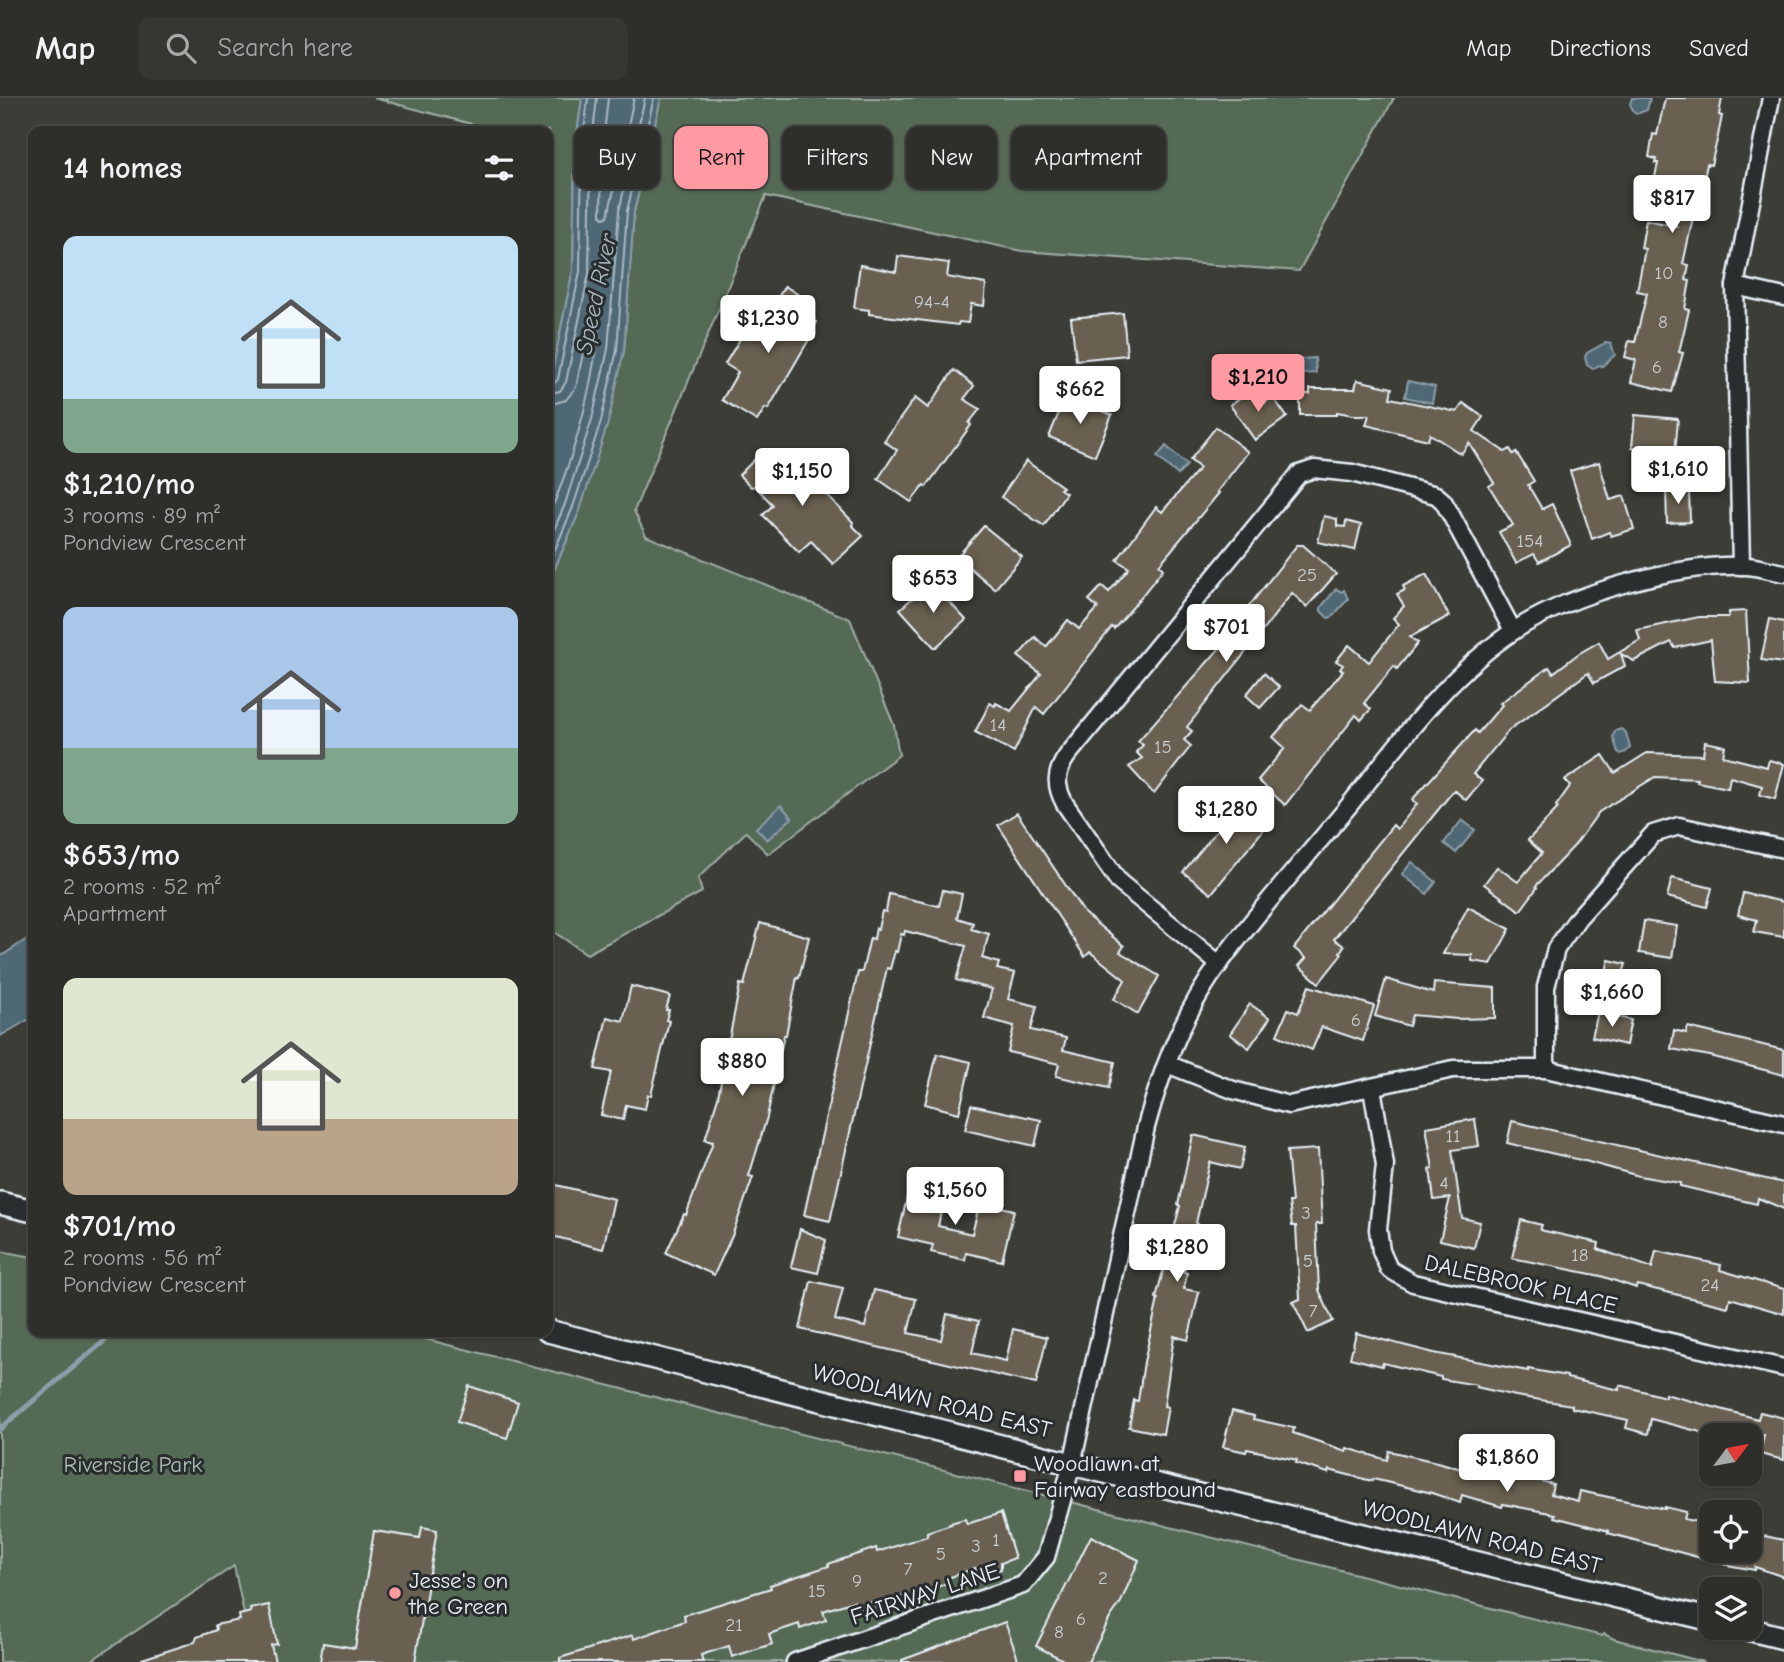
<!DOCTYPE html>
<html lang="en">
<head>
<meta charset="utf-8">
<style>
	:root { --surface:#2e2e2a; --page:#363632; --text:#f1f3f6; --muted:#a7a8a8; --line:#494a47; --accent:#ff9aa2 }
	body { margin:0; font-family:"Comic Neue",sans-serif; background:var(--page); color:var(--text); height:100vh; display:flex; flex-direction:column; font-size:26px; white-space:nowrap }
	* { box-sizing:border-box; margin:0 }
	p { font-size:23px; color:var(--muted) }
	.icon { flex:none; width:38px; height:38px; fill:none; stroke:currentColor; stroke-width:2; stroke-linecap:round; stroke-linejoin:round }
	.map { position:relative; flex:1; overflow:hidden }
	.panel { position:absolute; left:28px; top:28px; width:525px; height:1211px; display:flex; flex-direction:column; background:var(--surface); border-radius:14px; box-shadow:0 2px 5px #0004,0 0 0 2px var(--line) }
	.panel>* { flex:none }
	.top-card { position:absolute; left:574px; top:28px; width:665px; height:63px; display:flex; gap:14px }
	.needle { width:46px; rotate:58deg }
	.tools { position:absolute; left:1699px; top:1325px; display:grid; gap:14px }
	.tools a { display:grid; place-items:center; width:63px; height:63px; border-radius:14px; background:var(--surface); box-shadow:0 2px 5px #0004,0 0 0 2px var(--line); font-size:35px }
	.price { position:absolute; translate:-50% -60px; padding:0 16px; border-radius:7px; background:#fff; color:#222; font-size:23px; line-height:46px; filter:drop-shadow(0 2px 4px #0008) }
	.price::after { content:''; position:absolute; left:50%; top:42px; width:21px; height:16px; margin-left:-10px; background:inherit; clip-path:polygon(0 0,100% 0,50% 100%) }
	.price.active { background:var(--accent); color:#111 }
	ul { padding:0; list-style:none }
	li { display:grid; align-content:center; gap:14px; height:371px; padding:0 35px }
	li span { display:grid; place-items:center; height:217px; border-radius:14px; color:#555 }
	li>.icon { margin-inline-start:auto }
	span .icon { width:126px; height:126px; fill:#fffc; stroke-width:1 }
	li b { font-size:30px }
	h2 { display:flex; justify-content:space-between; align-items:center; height:84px; padding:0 35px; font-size:30px }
	.chip { padding:0 24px; border-radius:14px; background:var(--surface); box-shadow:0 2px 5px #0004,0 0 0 2px var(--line); font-size:24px; line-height:63px }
	.chip.active { background:var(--accent); color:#111 }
	header { display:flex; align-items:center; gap:42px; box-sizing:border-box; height:98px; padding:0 35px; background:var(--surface); border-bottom:2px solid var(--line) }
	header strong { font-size:33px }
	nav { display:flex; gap:38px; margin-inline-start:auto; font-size:24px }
	.search { width:490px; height:63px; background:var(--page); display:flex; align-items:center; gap:18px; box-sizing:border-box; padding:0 24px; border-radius:14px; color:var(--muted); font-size:26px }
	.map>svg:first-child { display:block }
	.green { fill:#556a55; stroke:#9eaea6; stroke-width:2 }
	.water { fill:#4f6774; stroke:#8c9ea9; stroke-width:2 }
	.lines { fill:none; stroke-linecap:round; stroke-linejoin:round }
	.shore { stroke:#abbac3; stroke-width:2 }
	.stream { stroke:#8c9ea9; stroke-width:5 }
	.building { fill:#696151; stroke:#e8f1f8; stroke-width:2 }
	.minor-casing { stroke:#e8f1f8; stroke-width:21 }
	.secondary-casing { stroke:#e8f1f8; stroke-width:26 }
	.minor { stroke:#2a2d2e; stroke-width:16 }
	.secondary { stroke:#2a2d2e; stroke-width:21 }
	.poi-dot { fill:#ff9aa2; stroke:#2a2d2e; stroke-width:2.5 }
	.labels { text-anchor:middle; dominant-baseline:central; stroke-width:6; stroke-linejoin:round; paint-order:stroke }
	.number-label { font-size:19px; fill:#c8cdce }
	.street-label { font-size:23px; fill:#e8f1f8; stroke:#2a2d2e }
	.poi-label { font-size:23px; fill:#e8f1f8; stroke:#2a2d2e; text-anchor:start }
	.park-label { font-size:23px; fill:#adbbb7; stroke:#2a2d2e }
	.water-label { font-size:24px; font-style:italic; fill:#abbac3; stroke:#2a2d2e }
</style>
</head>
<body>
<header>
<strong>Map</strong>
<div class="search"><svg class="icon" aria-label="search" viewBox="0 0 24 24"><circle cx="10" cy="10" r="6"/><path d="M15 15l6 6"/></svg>Search here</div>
<nav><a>Map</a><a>Directions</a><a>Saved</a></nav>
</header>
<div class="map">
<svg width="1784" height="1564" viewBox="0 0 1784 1564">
	<rect width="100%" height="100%" fill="#3d3d38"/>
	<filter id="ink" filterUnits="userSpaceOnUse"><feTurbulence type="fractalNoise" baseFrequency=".0143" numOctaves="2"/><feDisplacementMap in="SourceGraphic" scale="14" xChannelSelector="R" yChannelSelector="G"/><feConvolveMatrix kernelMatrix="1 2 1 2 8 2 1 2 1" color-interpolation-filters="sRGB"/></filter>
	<g filter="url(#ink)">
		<g class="green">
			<polygon points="374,0 582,0 575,51 573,172 548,294 548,33 473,33 475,27"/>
			<polygon points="661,0 1394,0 1299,173 1022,153 766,98 634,413 646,438 850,521 894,627 899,657 768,756 746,734 698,780 702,794 587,856 548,830 548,486 580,412 624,253 634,114"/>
			<polygon points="0,1153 33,1159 33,1234 397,1234 1602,1538 1604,1536 1614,1541 1704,1564 254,1564 234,1468 89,1564 0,1564"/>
		</g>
		<g class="water">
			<polygon points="582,0 661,0 634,114 624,253 608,325 580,412 548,486 548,294 573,172 575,51"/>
			<polygon points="1632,0 1650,0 1647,12 1639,15 1634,14 1630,6"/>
			<polygon points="1605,245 1611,246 1615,257 1602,268 1599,267 1593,271 1587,267 1585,259 1587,255"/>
			<polygon points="1315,260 1316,275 1287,277 1287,262"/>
			<polygon points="1408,283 1435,289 1432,305 1405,299"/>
			<polygon points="1166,348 1187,367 1178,377 1157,359"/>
			<polygon points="1336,491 1342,494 1344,492 1348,501 1332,519 1328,520 1321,513 1321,509"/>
			<polygon points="1621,631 1626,635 1630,650 1626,654 1621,656 1618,654 1613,639 1615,633"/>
			<polygon points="781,707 792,720 767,742 756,730"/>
			<polygon points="1462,722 1475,732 1456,755 1444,745"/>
			<polygon points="1412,764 1436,784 1427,796 1402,776"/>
			<polygon points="33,837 33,919 0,938 0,859"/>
		</g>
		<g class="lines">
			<g class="shore">
				<polyline points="608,0 602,53 601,117 604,120 608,118 634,0"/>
				<polyline points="548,287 554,286 558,281 580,173 582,51 588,0"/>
				<polyline points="548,296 560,293 566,284 589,175 591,52 597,0"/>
				<path d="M 548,307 L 566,302 L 576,289 L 594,203 L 599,201 L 601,204 C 596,278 577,352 548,420"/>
				<polyline points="548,446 565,406 592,321 608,251 619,113 645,0"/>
				<polyline points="548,468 573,409 601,323 617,252 627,113 654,0"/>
			</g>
			<polyline class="stream" points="0,1331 115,1234"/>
		</g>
		<g class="building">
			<polygon points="1665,0 1722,0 1719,17 1722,18 1718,38 1711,67 1707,66 1697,116 1694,115 1683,166 1689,167 1686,182 1690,183 1685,211 1689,212 1679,254 1683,255 1672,294 1631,284 1636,262 1625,259 1629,243 1635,244 1647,195 1637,193 1645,151 1641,150 1646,122 1676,128 1651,97 1658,65 1655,65 1656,61 1649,59 1653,36 1657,37"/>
			<polygon points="898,158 949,165 947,179 986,186 984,208 971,206 968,225 959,224 958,227 869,216 869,212 854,210 860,167 896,174"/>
			<polygon points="785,188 805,201 798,213 817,224 809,237 811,238 793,269 768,311 765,310 757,323 722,302 738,274 725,266 752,221 761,227"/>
			<polygon points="1123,215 1127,257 1076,262 1071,220"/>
			<polygon points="954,272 974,288 964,301 980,311 969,325 971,327 926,389 924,387 911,404 878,381 897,352 884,343 915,300 928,310"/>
			<polygon points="1357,282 1392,290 1390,300 1457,314 1463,305 1483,319 1474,333 1505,354 1510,351 1513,356 1516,354 1534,383 1528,387 1542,411 1552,406 1571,447 1539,464 1534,456 1516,465 1499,434 1513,427 1489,388 1494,385 1469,345 1461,356 1430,336 1428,342 1366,327 1369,317 1353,317 1337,314 1337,317 1300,317 1300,296 1310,296 1310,291 1355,291"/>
			<polygon points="1251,292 1262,307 1273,299 1287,319 1255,342 1230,307"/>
			<polygon points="1066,297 1112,317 1095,358 1049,339"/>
			<polygon points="1635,317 1678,321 1675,356 1668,355 1669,391 1647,392 1646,353 1632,349"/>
			<polygon points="1216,329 1248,354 1217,394 1219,395 1159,467 1163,471 1132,510 1114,531 1112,529 1044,616 1036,609 1014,654 975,634 990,605 995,608 996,605 1011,613 1041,576 1018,558 1035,539 1046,549 1068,522 1079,531 1098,510 1089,502 1102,488 1109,494 1129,470 1117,462 1156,409 1162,414 1200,370 1190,362"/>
			<polygon points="782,355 792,365 794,363 819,389 853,424 852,427 863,438 833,466 811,443 799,454 763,417 773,407 755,388 751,389 739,377 756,360 766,370"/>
			<polygon points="1026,363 1063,389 1060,391 1066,395 1044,428 1001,399"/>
			<polygon points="1599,364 1610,402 1624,398 1634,431 1611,438 1609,434 1592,441 1570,373"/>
			<polygon points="1689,392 1690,424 1667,425 1666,393"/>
			<polygon points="1324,418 1337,421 1337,428 1345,429 1346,423 1361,427 1355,452 1318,444"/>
			<polygon points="984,428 1022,459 995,491 957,459"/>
			<polygon points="1297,447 1303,447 1336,476 1307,509 1292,495 1187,629 1192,633 1184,642 1191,648 1154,696 1129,669 1142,660 1136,654 1143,647 1138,643 1227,542 1225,539"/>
			<polygon points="1426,476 1449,518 1410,539 1418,545 1397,571 1394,568 1364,605 1371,611 1361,622 1356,617 1285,707 1258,682 1285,650 1273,639 1302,606 1310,612 1343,573 1340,571 1343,567 1336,563 1349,547 1369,564 1399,526 1393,520 1404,508 1397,496 1405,492 1403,488"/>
			<polygon points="931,484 966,522 935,550 900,511"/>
			<polygon points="1746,513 1750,585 1715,583 1711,542 1675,550 1671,544 1634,563 1621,556 1625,568 1594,585 1588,575 1509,632 1473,676 1482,683 1466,702 1454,692 1334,841 1344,848 1340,854 1342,856 1319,885 1299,868 1306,860 1294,850 1393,727 1397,731 1417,706 1412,702 1475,632 1478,635 1502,607 1500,605 1549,569 1553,575 1578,556 1599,544 1608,561 1640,542 1637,532 1699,519 1729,519 1729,514"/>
			<polygon points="1770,521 1784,524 1784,565 1761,562"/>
			<polygon points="1264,575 1279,589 1260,610 1246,597"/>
			<polygon points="1705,644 1725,648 1723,658 1767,669 1769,662 1784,666 1775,701 1760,697 1762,688 1730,679 1728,690 1697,684 1698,681 1655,679 1599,714 1575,747 1536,788 1537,790 1520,813 1484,786 1497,769 1518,784 1542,755 1528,742 1558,710 1556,708 1570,688 1565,682 1603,657 1615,675 1647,655 1703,657"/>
			<polygon points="1239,701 1269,725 1211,796 1183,774 1223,725 1220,723"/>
			<polygon points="1017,715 1085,816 1124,848 1120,854 1159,878 1138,916 1114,901 1125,882 1090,854 1085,859 998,727"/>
			<polygon points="1672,780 1712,790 1707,809 1667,799"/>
			<polygon points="943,792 962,796 957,820 973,825 971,831 989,836 982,860 999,865 997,871 1015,875 1008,901 1037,908 1031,932 1066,940 1063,952 1115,964 1109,990 1056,978 1059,966 1008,954 1014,928 984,920 992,891 956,882 966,848 905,833 904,837 901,836 897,854 895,853 890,871 887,870 830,1123 804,1117 858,874 862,874 870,840 874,841 876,830 878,831 882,813 886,814 889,796 939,808"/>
			<polygon points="1743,795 1784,804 1784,839 1754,834 1757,822 1738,817"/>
			<polygon points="1468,809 1510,831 1491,866 1472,863 1472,857 1443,856"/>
			<polygon points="1644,823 1677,828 1672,860 1639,855"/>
			<polygon points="760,825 809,839 799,880 797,879 786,937 784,937 767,1019 749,1078 753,1079 732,1138 714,1177 666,1155 684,1116 686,1117 713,1044 705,1042 718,999 740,886 744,887"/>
			<polygon points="1609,862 1626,866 1618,891 1602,886"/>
			<polygon points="1386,881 1433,895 1434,885 1495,890 1495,920 1457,921 1412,917 1409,928 1375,918"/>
			<polygon points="631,888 670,898 666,912 669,912 666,922 669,923 651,997 648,997 645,1011 626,1007 623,1022 601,1017 611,974 595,971 607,919 623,923"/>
			<polygon points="1309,888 1374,908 1363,943 1322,929 1312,952 1277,937 1288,911 1298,915"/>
			<polygon points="1250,906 1270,920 1249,950 1230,936"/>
			<polygon points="1598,914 1631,922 1626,947 1592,939"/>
			<polygon points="1688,929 1784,952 1784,977 1710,958 1671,951 1674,932 1686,935"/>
			<polygon points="937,956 971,964 959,1015 925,1006"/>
			<polygon points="971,1007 1041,1022 1035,1048 965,1032"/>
			<polygon points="1475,1021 1479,1048 1452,1052 1462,1120 1480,1124 1474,1150 1440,1142 1450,1100 1434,1102 1430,1071 1433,1071 1426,1029"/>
			<polygon points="1512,1023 1784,1085 1784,1111 1758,1100 1757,1106 1680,1088 1680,1085 1639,1078 1585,1063 1507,1045"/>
			<polygon points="1193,1037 1245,1049 1240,1071 1210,1064 1196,1125 1198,1126 1184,1174 1187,1175 1184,1191 1199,1194 1188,1242 1174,1238 1164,1308 1168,1309 1163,1336 1129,1329 1134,1302 1138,1303 1144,1264 1158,1201 1156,1200 1180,1108 1178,1107"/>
			<polygon points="1318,1051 1322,1126 1316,1126 1319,1192 1333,1223 1308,1235 1293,1204 1300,1201 1296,1128 1292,1128 1289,1104 1292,1104 1287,1053"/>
			<polygon points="548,1085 614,1101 603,1151 548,1137"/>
			<polygon points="910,1086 945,1095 938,1128 972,1136 980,1104 1014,1112 1002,1163 966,1155 965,1162 931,1154 933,1147 898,1139"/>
			<polygon points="1521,1122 1542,1127 1540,1132 1599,1145 1598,1151 1652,1170 1656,1153 1721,1167 1720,1172 1784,1191 1784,1216 1730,1200 1728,1209 1637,1187 1636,1190 1601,1178 1512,1160"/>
			<polygon points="800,1131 826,1142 818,1175 791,1169"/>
			<polygon points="811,1183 843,1190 835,1222 865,1229 874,1192 916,1201 908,1235 941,1242 947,1216 979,1223 972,1255 1006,1263 1013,1231 1047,1239 1036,1286 800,1231"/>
			<polygon points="1356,1235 1434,1255 1528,1273 1528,1271 1567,1278 1567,1280 1619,1292 1620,1287 1665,1299 1665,1296 1758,1321 1760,1314 1784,1320 1784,1362 1760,1356 1764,1337 1712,1337 1651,1321 1648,1336 1626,1330 1628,1322 1572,1310 1572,1307 1516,1298 1476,1289 1477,1287 1441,1281 1441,1279 1383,1265 1382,1268 1350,1260"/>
			<polygon points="469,1288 518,1304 507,1340 457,1324"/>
			<polygon points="1232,1313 1254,1318 1253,1321 1294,1330 1293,1335 1346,1353 1347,1350 1387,1362 1389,1353 1441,1365 1489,1379 1491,1371 1553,1386 1551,1396 1578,1403 1580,1393 1665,1411 1665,1409 1686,1414 1684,1421 1712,1427 1712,1452 1750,1452 1750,1435 1784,1442 1784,1479 1755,1469 1755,1472 1727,1467 1608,1435 1609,1433 1554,1419 1555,1416 1503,1406 1502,1409 1462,1397 1460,1405 1432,1395 1373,1381 1372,1383 1329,1372 1328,1375 1296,1365 1297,1362 1247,1351 1246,1354 1223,1349"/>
			<polygon points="1001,1415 1015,1460 1001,1465 1001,1471 977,1478 975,1470 945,1481 947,1485 908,1501 907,1497 875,1508 873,1504 856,1509 854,1503 823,1513 826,1522 800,1531 799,1526 769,1536 772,1546 732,1559 729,1548 701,1557 703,1564 560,1564 560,1560 633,1537 634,1541 685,1523 684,1517 771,1490 770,1487 829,1468 828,1466 876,1450 877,1454 927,1438 927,1434 951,1426 950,1425 965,1421 967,1426"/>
			<polygon points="422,1429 437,1432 415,1564 320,1564 323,1545 355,1550 374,1433 420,1440"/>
			<polygon points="1091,1438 1139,1462 1121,1504 1110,1520 1088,1564 1067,1564 1036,1548"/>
			<polygon points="269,1507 277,1546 271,1547 275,1564 142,1564 142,1561 195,1544 197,1539 216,1532 215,1527 240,1522 239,1517 251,1514 250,1511"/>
			<polygon points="1005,1524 1019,1564 902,1564 902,1562"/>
		</g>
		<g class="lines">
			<g class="minor-casing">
				<g id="minor">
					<polyline points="1735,188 1784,199"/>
					<polyline points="1741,468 1735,188 1771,0"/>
					<path d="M 1219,866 L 1119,784 L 1065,706 C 1055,688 1055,675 1067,658 L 1299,376 L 1314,371 L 1352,375 L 1436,397 L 1443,403 L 1451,417 L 1513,533"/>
					<polyline points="1167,966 1233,992 1289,1007 1453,971 1546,971 1784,1026"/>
					<polyline points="1546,971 1546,889 1556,851 1578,820 1653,736 1679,728 1784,751"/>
					<polyline points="1372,990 1385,1067 1378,1131 1381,1153 1389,1171 1413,1185 1784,1270"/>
					<path d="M 795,1564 L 1023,1487 L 1046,1459 L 1072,1366 L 1146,1029 C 1161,973 1185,912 1220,865 C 1260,810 1308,758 1351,705 C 1400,644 1448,576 1515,532 C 1572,495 1679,465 1747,468 C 1760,469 1772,473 1784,475"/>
				</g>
			</g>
			<g class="secondary-casing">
				<g id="secondary">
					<polyline points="0,1105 33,1113"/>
					<polyline points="548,1233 1072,1366 1712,1522"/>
					<polyline points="1743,1530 1784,1540"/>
				</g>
			</g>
			<use href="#minor" class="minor"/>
			<use href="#secondary" class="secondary"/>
		</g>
	</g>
	<g class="poi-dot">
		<rect x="1013" y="1371" width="14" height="14" rx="3.5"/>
		<circle cx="395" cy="1495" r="7"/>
	</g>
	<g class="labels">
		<g class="number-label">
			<text x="1664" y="175">10</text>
			<text x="932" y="204">94-4</text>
			<text x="1663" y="224">8</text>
			<text x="1657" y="269">6</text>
			<text x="1530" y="443">154</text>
			<text x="1307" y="477">25</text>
			<text x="998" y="627">14</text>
			<text x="1163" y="649">15</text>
			<text x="1356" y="922">6</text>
			<text x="1453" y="1038">11</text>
			<text x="1444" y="1085">4</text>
			<text x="1306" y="1115">3</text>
			<text x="1580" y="1157">18</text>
			<text x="1308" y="1163">5</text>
			<text x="1710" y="1187">24</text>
			<text x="1313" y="1213">7</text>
			<text x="996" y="1442">1</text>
			<text x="976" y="1448">3</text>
			<text x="941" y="1456">5</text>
			<text x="908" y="1471">7</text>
			<text x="1103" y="1480">2</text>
			<text x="857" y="1483">9</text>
			<text x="817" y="1493">15</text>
			<text x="1081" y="1521">6</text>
			<text x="734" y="1527">21</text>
			<text x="1059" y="1534">8</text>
		</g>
		<g class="street-label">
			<text transform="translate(1521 1186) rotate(13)">DALEBROOK PLACE</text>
			<text transform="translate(932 1303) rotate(14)">WOODLAWN ROAD EAST</text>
			<text transform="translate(1482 1439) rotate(14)">WOODLAWN ROAD EAST</text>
			<text transform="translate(925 1496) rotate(-18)">FAIRWAY LANE</text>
		</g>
		<g class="poi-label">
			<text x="1034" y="1365">Woodlawn at<tspan x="1034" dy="26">Fairway eastbound</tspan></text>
			<text x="409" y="1482">Jesse's on<tspan x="409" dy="26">the Green</tspan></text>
		</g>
		<g class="park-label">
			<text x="133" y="1366">Riverside Park</text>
		</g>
		<g class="water-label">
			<text transform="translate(596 196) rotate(-78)">Speed River</text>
		</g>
	</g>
</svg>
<div class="tools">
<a><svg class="needle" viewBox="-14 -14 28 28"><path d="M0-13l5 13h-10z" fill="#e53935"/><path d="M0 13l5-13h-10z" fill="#a7a8a8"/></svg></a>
<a><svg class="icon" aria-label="locate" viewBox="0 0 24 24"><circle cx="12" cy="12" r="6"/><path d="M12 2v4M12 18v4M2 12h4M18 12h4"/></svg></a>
<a><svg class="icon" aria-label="layers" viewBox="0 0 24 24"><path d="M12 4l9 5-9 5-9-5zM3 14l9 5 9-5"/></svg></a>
</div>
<b class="price" style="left:1672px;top:137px">$817</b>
<b class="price" style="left:768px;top:257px">$1,230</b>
<b class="price active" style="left:1258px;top:316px">$1,210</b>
<b class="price" style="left:1080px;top:328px">$662</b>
<b class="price" style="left:1678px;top:408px">$1,610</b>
<b class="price" style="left:802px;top:410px">$1,150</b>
<b class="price" style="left:933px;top:517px">$653</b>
<b class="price" style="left:1226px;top:566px">$701</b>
<b class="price" style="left:1226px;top:748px">$1,280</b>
<b class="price" style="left:1612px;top:931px">$1,660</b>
<b class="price" style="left:742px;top:1000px">$880</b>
<b class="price" style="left:955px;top:1129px">$1,560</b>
<b class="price" style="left:1177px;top:1186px">$1,280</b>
<b class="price" style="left:1507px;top:1396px">$1,860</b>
<div class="top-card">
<a class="chip">Buy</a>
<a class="chip active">Rent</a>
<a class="chip">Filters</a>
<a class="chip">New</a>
<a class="chip">Apartment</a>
</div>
<section class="panel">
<h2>14 homes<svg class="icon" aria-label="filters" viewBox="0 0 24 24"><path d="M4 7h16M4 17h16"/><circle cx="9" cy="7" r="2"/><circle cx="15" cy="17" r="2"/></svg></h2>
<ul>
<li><span style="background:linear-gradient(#bfe0f5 75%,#7fa58c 0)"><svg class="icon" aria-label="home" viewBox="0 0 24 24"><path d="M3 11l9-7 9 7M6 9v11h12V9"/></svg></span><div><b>$1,210/mo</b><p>3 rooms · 89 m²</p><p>Pondview Crescent</p></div></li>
<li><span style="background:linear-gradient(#a9c7e8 65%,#7fa58c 0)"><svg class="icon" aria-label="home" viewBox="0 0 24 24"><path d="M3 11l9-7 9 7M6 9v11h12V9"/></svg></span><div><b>$653/mo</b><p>2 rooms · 52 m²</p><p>Apartment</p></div></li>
<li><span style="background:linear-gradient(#dfe7d0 65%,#b9a48a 0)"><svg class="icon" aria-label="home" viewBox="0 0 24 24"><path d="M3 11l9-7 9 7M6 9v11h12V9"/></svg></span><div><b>$701/mo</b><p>2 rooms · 56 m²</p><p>Pondview Crescent</p></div></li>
</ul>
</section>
</div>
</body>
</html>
